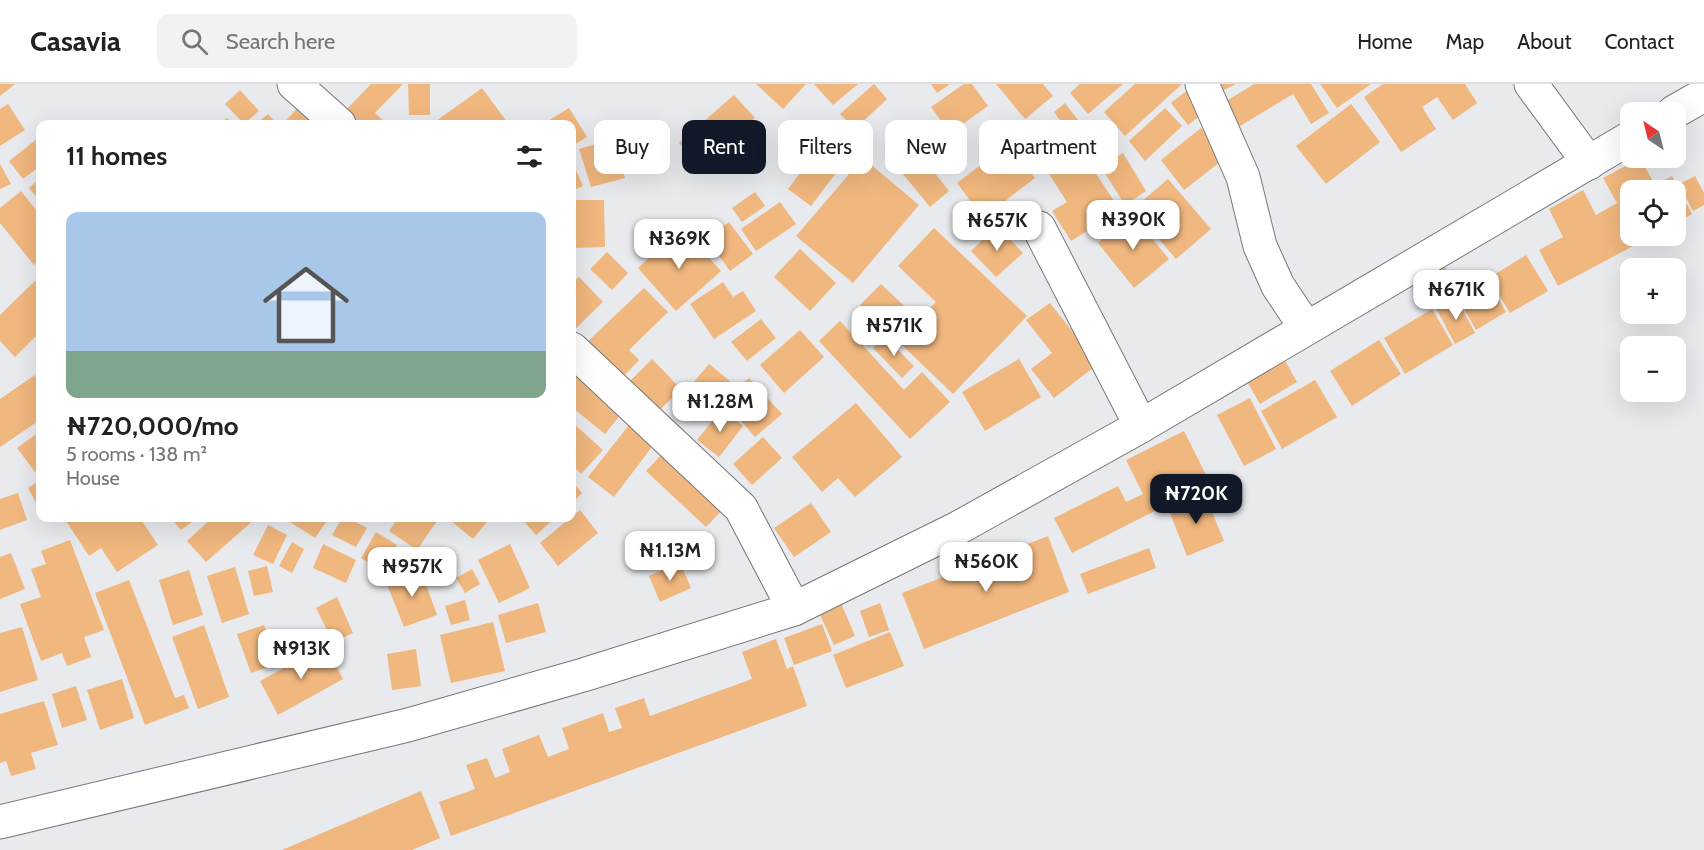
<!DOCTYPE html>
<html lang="en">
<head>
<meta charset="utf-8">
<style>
	:root { --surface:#fff; --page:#f2f2f2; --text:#222; --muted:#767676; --line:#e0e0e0; --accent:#111827 }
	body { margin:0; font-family:Cabin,sans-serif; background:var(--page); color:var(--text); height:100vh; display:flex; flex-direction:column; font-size:22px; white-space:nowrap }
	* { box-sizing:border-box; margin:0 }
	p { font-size:20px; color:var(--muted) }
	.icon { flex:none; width:33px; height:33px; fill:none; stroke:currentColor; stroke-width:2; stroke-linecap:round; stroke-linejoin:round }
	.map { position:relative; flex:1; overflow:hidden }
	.side { position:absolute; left:36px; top:36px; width:540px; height:402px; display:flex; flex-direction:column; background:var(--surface); border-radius:12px; box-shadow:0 6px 24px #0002 }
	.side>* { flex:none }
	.hud { position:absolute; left:594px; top:36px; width:570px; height:54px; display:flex; gap:12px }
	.needle { width:39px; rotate:325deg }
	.buttons { position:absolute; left:1620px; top:18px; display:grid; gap:12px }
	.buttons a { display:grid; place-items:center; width:66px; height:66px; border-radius:12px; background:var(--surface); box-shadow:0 6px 24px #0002; font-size:30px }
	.price { position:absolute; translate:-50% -51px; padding:0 14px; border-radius:12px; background:#fff; color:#222; font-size:20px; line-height:39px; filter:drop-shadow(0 2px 3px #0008) }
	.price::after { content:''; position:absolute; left:50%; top:36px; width:18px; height:14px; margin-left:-9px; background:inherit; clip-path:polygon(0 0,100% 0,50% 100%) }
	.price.on { background:var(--accent); color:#fff }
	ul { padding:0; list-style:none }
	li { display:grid; align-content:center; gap:12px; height:318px; padding:0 30px }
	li+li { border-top:2px solid var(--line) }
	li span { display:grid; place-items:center; height:186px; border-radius:12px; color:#555 }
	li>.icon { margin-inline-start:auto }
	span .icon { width:108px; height:108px; fill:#fffc; stroke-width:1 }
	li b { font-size:26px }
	h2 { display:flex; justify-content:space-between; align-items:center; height:72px; padding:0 30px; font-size:26px }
	.tag { padding:0 21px; border-radius:12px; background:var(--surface); box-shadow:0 6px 24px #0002; font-size:21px; line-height:54px }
	.tag.on { background:var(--accent); color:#fff }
	header { display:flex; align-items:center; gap:36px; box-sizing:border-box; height:84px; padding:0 30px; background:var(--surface); border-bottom:2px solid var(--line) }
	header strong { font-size:28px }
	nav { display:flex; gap:33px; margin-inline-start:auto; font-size:21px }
	.search { width:420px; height:54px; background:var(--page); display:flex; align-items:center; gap:15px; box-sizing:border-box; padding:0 21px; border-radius:12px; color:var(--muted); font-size:22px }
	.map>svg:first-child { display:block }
	.building { fill:#f0b77e }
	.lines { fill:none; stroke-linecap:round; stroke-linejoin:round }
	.street-casing { stroke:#76777a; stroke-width:35 }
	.street { stroke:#fff; stroke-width:33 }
</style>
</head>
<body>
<header>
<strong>Casavia</strong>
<div class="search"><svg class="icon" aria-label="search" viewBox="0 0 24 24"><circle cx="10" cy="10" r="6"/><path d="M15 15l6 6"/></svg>Search here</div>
<nav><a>Home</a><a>Map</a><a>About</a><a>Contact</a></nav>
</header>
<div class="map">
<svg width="1704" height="766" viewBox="0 0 1704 766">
	<rect width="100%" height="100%" fill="#e8eaed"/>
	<g class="building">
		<polygon points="0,0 15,0 0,12"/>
		<polygon points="371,0 403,0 375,29 387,40 353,40 342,30"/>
		<polygon points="408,0 430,0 430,31 409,31"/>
		<polygon points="756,0 806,0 783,25"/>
		<polygon points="814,0 858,0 833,21"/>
		<polygon points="874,0 887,15 855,45 840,30"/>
		<polygon points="931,0 950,0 937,9"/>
		<polygon points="964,0 972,0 988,22 950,49 931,23"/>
		<polygon points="996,0 1043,0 1053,12 1025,35"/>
		<polygon points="1080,0 1123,0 1088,30 1070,9"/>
		<polygon points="1135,0 1182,0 1125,52 1104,28"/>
		<polygon points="1221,0 1236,0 1224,6"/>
		<polygon points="1254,0 1311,0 1329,29 1311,40 1293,10 1240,42 1225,18"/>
		<polygon points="1320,0 1371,0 1337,24"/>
		<polygon points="1383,0 1465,0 1477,19 1453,36 1437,13 1422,23 1436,45 1401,68 1364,13"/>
		<polygon points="482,4 507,38 503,40 432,40"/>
		<polygon points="1189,5 1205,28 1188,41 1171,19"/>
		<polygon points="240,6 259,27 244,40 225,20"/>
		<polygon points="734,11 755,34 701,83 679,59"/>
		<polygon points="1065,19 1081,40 1069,49 1054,28"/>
		<polygon points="8,20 25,46 0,62 0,25"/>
		<polygon points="301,20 324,40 286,40 284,39"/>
		<polygon points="1351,20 1380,58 1326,100 1296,62"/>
		<polygon points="569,24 587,53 572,62 572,40 543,40"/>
		<polygon points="1165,24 1182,42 1145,77 1129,57"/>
		<polygon points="268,30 277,40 256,40"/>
		<polygon points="227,34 234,40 220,40"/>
		<polygon points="1044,38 1059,56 1039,73 1024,54"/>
		<polygon points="1201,44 1225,74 1184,106 1161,76"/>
		<polygon points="37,55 40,60 40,82 23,95 9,77"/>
		<polygon points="614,55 625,94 591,103 579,65"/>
		<polygon points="1010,59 1035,94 983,134 957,99"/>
		<polygon points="1077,61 1120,126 1071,157 1052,127 1067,118 1044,82"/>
		<polygon points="816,68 839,85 811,122 788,105"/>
		<polygon points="918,68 949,107 930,123 898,84"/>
		<polygon points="1123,69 1146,107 1125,121 1101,83"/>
		<polygon points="863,74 919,121 853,199 796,152"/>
		<polygon points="1640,74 1655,101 1672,92 1692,130 1676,139 1676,106 1630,106 1630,152 1652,152 1558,202 1539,166 1563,153 1549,125 1583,106 1596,131 1617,119 1603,94"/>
		<polygon points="572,77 583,102 572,107"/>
		<polygon points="0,80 11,100 0,105"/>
		<polygon points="1695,92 1704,109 1704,121 1693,127 1679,100"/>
		<polygon points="40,94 40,113 38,115 29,104"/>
		<polygon points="1168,95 1211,145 1176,175 1133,125"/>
		<polygon points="21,107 36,126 40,122 40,176 34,181 0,139 0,124"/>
		<polygon points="755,108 765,122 742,138 732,124"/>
		<polygon points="572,116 604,116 605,163 573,164"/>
		<polygon points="780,118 796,140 756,167 741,145"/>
		<polygon points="1132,131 1169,175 1134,204 1098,159"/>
		<polygon points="729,138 753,170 730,187 707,155"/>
		<polygon points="997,142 1023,169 996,193 971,167"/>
		<polygon points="682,144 721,187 676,227 638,184"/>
		<polygon points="934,144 1027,232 953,310 860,221 881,200 919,236 936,218 898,182"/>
		<polygon points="800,165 836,199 810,227 774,193"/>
		<polygon points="607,168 628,189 612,206 590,185"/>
		<polygon points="1526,171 1548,207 1510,229 1489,194"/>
		<polygon points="1444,181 1459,208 1436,221 1421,193"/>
		<polygon points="579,193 603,218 572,248 572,199"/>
		<polygon points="36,196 40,201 40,248 15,273 0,257 0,231"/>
		<polygon points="1488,197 1506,228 1476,246 1458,214"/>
		<polygon points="723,198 733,213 743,207 756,227 714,255 690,220"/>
		<polygon points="644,204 668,228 629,266 639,276 620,296 585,260"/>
		<polygon points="1456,213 1475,249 1455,260 1436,224"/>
		<polygon points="1050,219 1098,280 1054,314 1031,285 1052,269 1026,236"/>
		<polygon points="1432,225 1453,261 1405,290 1384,254"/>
		<polygon points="761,235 776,254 747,277 731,258"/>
		<polygon points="840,237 904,306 922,288 950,318 910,355 819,257"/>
		<polygon points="800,246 824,273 784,309 760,281"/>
		<polygon points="885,253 914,282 902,294 873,264"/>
		<polygon points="1379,256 1401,290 1352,322 1330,287"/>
		<polygon points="1283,273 1297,298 1260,320 1245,294"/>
		<polygon points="652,275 681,305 656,330 627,300"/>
		<polygon points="1019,275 1041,313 985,347 962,308"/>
		<polygon points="709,280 730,297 695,338 674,321"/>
		<polygon points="572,281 625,325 605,350 573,324 572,325"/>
		<polygon points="35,291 40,299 40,336 0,363 0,315"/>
		<polygon points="749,294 782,330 755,353 723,316"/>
		<polygon points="1315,296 1337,333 1282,365 1261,327"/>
		<polygon points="1250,314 1276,365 1244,382 1217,331"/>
		<polygon points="856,319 902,373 855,413 838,394 822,408 792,373"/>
		<polygon points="721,326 743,342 719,373 697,356"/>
		<polygon points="574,340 603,366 581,390 572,381 572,342"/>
		<polygon points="629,341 654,360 614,413 588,393"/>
		<polygon points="40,347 40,384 35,388 17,364"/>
		<polygon points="1184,347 1210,399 1072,469 1054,434 1118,402 1126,418 1143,410 1126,376"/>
		<polygon points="763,353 782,374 752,401 733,380"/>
		<polygon points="666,366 726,422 706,443 646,387"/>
		<polygon points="40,396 40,426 28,404"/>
		<polygon points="572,397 582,409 572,419"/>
		<polygon points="18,409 27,436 0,446 0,415"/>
		<polygon points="1204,409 1224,457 1187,472 1168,424"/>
		<polygon points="811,419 831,448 794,473 774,444"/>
		<polygon points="580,426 598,449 558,482 540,459"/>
		<polygon points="64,434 95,434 98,437 104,434 140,434 158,461 117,488 101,464 89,472"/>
		<polygon points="171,434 198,434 181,446"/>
		<polygon points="212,434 256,434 206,478 187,457"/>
		<polygon points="288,434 329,434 315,454 287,436"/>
		<polygon points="342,434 348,434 367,444 356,463 332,451"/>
		<polygon points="398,434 439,434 417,466 389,447"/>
		<polygon points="454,434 490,434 473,455 451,437"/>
		<polygon points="521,434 555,434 536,451"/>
		<polygon points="268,441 287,451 273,480 253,471"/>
		<polygon points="376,448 397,461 381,487 361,474"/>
		<polygon points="1048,452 1069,508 924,565 902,509"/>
		<polygon points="70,456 104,546 84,553 91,573 67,582 62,569 41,577 20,520 41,513 31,485 46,480 41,467"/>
		<polygon points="292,458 304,465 292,489 279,482"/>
		<polygon points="323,460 356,476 346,499 313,484"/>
		<polygon points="510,460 530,504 499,519 478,476"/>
		<polygon points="445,464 455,484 437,493 427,474"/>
		<polygon points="1149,464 1156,484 1088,510 1080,490"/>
		<polygon points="11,469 25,505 0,515 0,473"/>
		<polygon points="680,478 691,504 660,518 649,492"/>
		<polygon points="267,482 273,508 254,512 248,487"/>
		<polygon points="235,483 249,530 222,539 207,492"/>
		<polygon points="420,484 437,531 404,543 386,498"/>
		<polygon points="472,485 480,500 465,509 456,494"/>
		<polygon points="189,486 203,531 173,541 159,496"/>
		<polygon points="129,496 175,614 184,611 189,624 145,641 95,509"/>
		<polygon points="337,513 353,549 333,558 316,524"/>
		<polygon points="465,516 470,536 451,541 445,522"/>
		<polygon points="538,519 546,548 506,559 498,531"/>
		<polygon points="841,519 855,552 834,561 819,529"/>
		<polygon points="880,519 889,546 869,553 860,527"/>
		<polygon points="493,538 505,587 451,599 440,551"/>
		<polygon points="822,540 832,567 794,581 784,554"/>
		<polygon points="204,541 229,613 198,625 172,553"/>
		<polygon points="264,541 277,580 251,589 237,550"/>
		<polygon points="22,543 38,596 0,608 0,549"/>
		<polygon points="890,548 904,582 846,604 833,571"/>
		<polygon points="776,555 787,585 793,582 807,622 451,752 439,718 475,705 466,681 487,674 495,694 510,688 502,665 539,651 548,673 569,665 562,644 603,629 609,648 622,644 615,624 644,614 650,632 752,595 742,568"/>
		<polygon points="325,562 343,595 278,631 260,597"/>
		<polygon points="416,565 421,602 392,606 387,570"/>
		<polygon points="122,595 134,634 100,646 87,606"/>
		<polygon points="76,602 87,636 62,644 52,610"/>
		<polygon points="44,617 58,661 31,669 36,685 11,692 6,677 0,679 0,630"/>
		<polygon points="421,707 440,754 412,766 282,766"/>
	</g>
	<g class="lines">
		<g class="street-casing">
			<g id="street">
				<polyline points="294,0 339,40"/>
				<polyline points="1202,0 1243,93 1260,162 1278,202 1306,244"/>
				<polyline points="1531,0 1589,79"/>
				<polyline points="1674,28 1704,11"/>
				<polyline points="1039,144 1141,342"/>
				<polyline points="572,265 741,424 794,525"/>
				<polyline points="0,738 408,641 583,591 794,525 958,444 1141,342 1630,54"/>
			</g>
		</g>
		<use href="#street" class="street"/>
	</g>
</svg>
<div class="buttons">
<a><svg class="needle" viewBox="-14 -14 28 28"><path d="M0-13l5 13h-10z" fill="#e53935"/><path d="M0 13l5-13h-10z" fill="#767676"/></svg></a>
<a><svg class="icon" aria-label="locate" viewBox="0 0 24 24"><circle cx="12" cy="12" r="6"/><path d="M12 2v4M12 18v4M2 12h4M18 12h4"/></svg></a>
<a>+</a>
<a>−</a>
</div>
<b class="price" style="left:1133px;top:167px">₦390K</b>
<b class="price" style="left:997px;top:168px">₦657K</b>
<b class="price" style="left:679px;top:186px">₦369K</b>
<b class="price" style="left:1456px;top:237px">₦671K</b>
<b class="price" style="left:894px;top:273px">₦571K</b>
<b class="price" style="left:720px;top:349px">₦1.28M</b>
<b class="price on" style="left:1196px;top:441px">₦720K</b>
<b class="price" style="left:670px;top:498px">₦1.13M</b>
<b class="price" style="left:986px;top:509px">₦560K</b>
<b class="price" style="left:412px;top:514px">₦957K</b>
<b class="price" style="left:301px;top:596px">₦913K</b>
<div class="hud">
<a class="tag">Buy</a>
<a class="tag on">Rent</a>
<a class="tag">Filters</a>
<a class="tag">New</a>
<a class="tag">Apartment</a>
</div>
<section class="side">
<h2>11 homes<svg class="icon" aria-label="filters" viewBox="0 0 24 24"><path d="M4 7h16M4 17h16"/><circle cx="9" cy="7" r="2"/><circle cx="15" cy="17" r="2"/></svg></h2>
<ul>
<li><span style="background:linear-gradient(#a9c7e8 75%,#7fa58c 0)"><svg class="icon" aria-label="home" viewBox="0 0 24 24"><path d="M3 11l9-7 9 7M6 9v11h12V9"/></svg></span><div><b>₦720,000/mo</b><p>5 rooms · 138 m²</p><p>House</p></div></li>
</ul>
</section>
</div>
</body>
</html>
